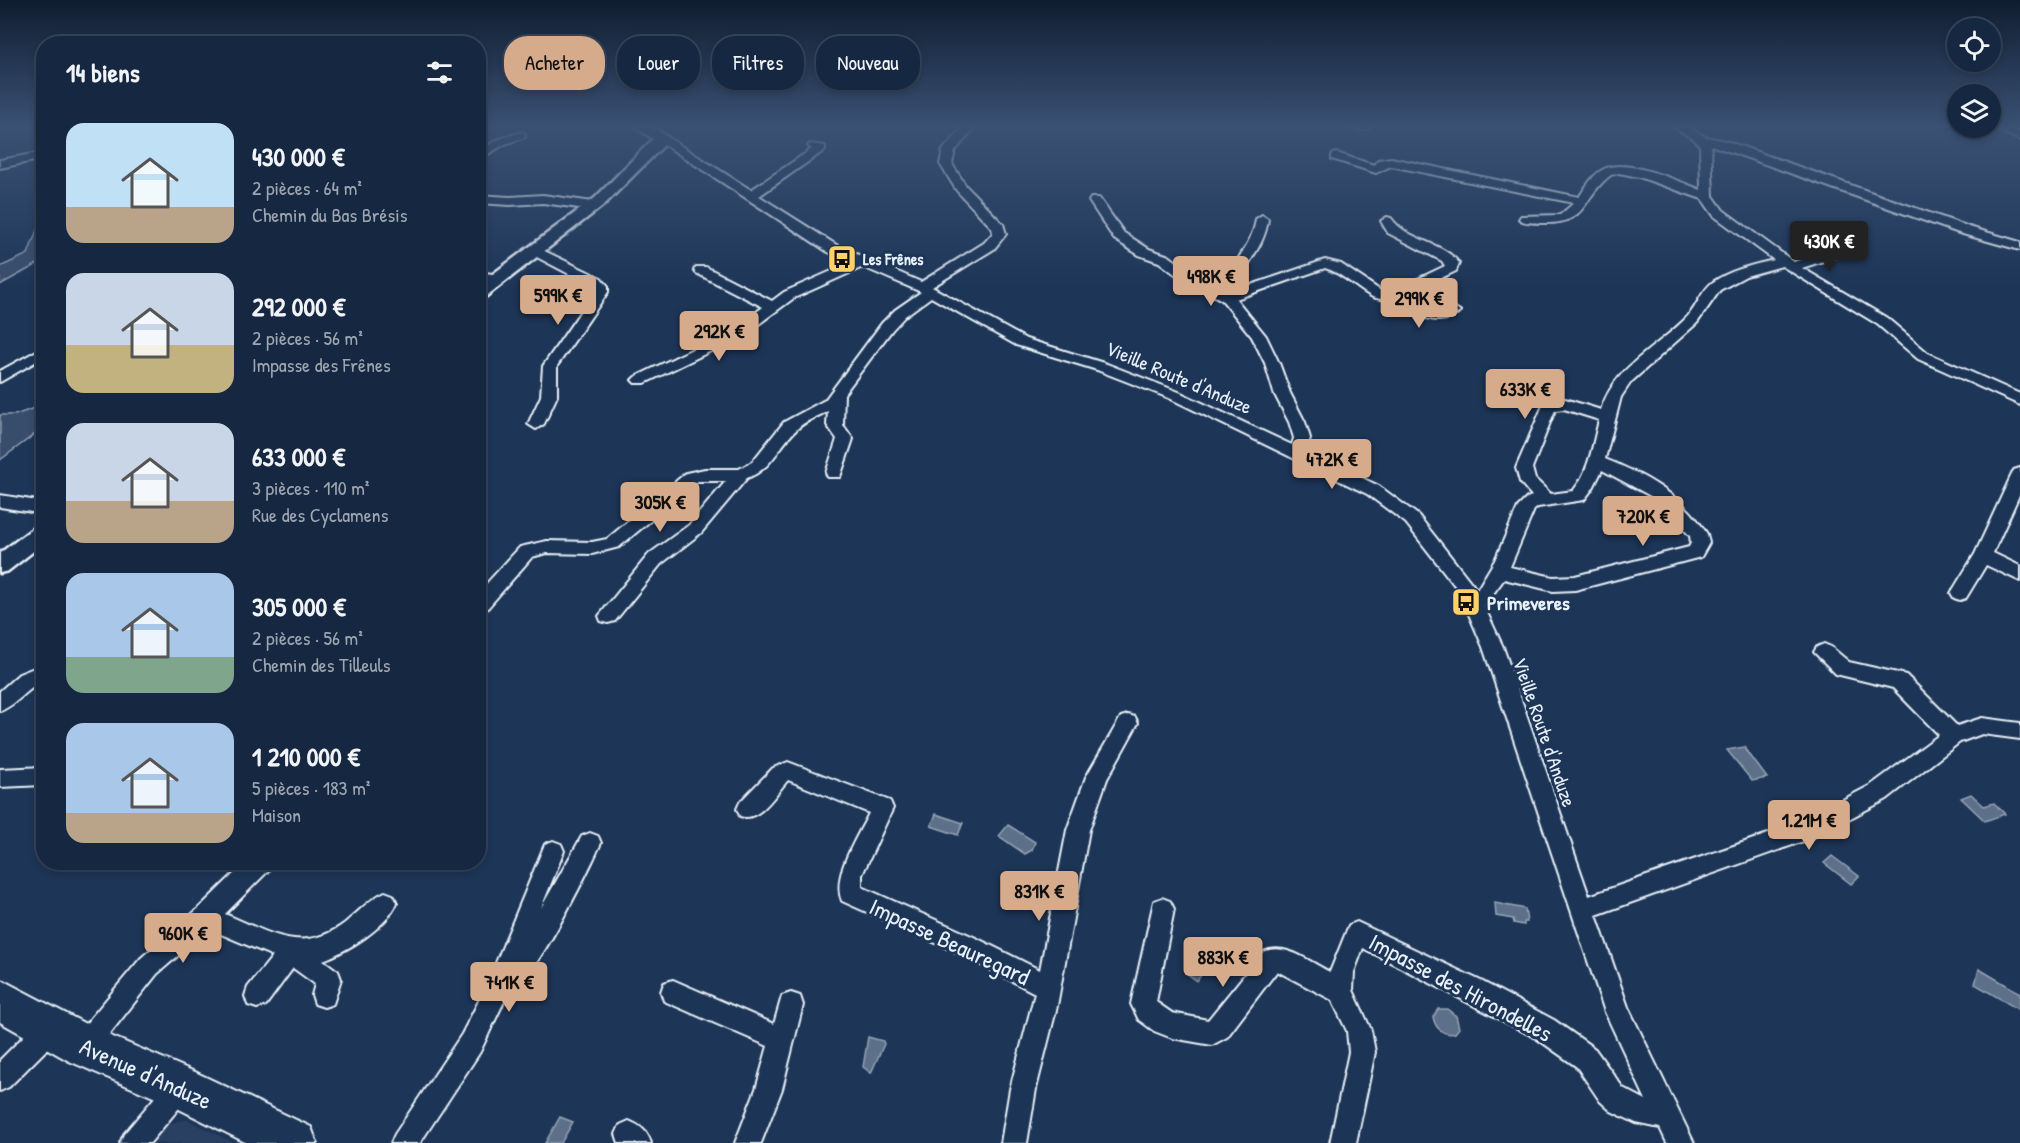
<!DOCTYPE html>
<html lang="fr">
<head>
<meta charset="utf-8">
<style>
	:root { --surface:#162841; --page:#1f3048; --text:#f1f3f6; --muted:#9ea6b1; --line:#35445a; --accent:#d6ab8b }
	body { margin:0; font-family:"Patrick Hand",sans-serif; background:var(--page); color:var(--text); height:100vh; display:flex; flex-direction:column; font-size:22px; white-space:nowrap }
	* { box-sizing:border-box; margin:0 }
	p { font-size:20px; color:var(--muted) }
	.icon { flex:none; width:33px; height:33px; fill:none; stroke:currentColor; stroke-width:2; stroke-linecap:round; stroke-linejoin:round }
	.map { position:relative; flex:1; overflow:hidden }
	.details { position:absolute; left:36px; top:36px; width:450px; height:834px; display:flex; flex-direction:column; background:var(--surface); border-radius:24px; box-shadow:0 3px 9px #0003,0 0 0 2px var(--line) }
	.details>* { flex:none }
	.guide { position:absolute; left:504px; top:36px; width:570px; height:54px; display:flex; gap:12px }
	.controls { position:absolute; left:1947px; top:18px; display:grid; gap:12px }
	.controls a { display:grid; place-items:center; width:54px; height:54px; border-radius:50%; background:var(--surface); box-shadow:0 3px 9px #0003,0 0 0 2px var(--line); font-size:30px }
	.price { position:absolute; translate:-50% -51px; padding:0 14px; border-radius:6px; background:var(--accent); color:#111; font-size:20px; line-height:39px; filter:drop-shadow(0 2px 3px #0008) }
	.price::after { content:''; position:absolute; left:50%; top:36px; width:18px; height:14px; margin-left:-9px; background:inherit; clip-path:polygon(0 0,100% 0,50% 100%) }
	.price.active { background:#222; color:#fff }
	ul { padding:0; list-style:none }
	li { display:flex; align-items:center; gap:18px; height:150px; padding:0 30px }
	li span { display:grid; place-items:center; flex:none; width:168px; height:120px; border-radius:18px; color:#555 }
	li>.icon { margin-inline-start:auto }
	span .icon { width:72px; height:72px; fill:#fffc; stroke-width:1 }
	li b { font-size:26px }
	h2 { display:flex; justify-content:space-between; align-items:center; height:72px; padding:0 30px; font-size:26px }
	.tag { padding:0 21px; border-radius:24px; background:var(--surface); box-shadow:0 3px 9px #0003,0 0 0 2px var(--line); font-size:21px; line-height:54px }
	.tag.active { background:var(--accent); color:#111 }
	.map>svg:first-child { display:block }
	.built { fill:#2a4162 }
	.green { fill:#374d6c; stroke:#909fb2; stroke-width:1.5 }
	.water { fill:#5d7089; stroke:#95a4b5; stroke-width:1.5 }
	.lines { fill:none; stroke-linecap:round; stroke-linejoin:round }
	.minor-casing { stroke:#e8f1f8; stroke-width:4 }
	.tertiary-casing { stroke:#e8f1f8; stroke-width:5 }
	.primary-casing { stroke:#e8f1f8; stroke-width:4 }
	.minor { fill:#1d3557; fill-rule:evenodd }
	.tertiary { fill:#1d3557; fill-rule:evenodd }
	.primary { fill:#1d3557; fill-rule:evenodd }
	.labels { text-anchor:middle; dominant-baseline:central; stroke-width:6; stroke-linejoin:round; paint-order:stroke }
	.far-poi-label { font-size:16px; font-weight:bold; fill:#e8f1f8; stroke:#1d3557; text-anchor:start }
	.street-label { font-size:20px; fill:#e8f1f8; stroke:#1d3557 }
	.poi-label { font-size:20px; font-weight:bold; fill:#e8f1f8; stroke:#1d3557; text-anchor:start }
	.near-street-label { font-size:24px; fill:#e8f1f8; stroke:#1d3557 }
</style>
</head>
<body>
<div class="map">
<svg width="2020" height="1143" viewBox="0 0 2020 1143">
	<rect width="100%" height="100%" fill="#1d3557"/>
	<filter id="ink" filterUnits="userSpaceOnUse"><feTurbulence type="fractalNoise" baseFrequency=".0167" numOctaves="2"/><feDisplacementMap in="SourceGraphic" scale="12" xChannelSelector="R" yChannelSelector="G"/><feConvolveMatrix kernelMatrix="1 2 1 2 8 2 1 2 1" color-interpolation-filters="sRGB"/></filter>
	<g filter="url(#ink)">
		<polygon class="built" points="188,1120 234,1143 146,1143 163,1127 178,1121"/>
		<g class="green">
			<polygon points="43,214 43,261 0,285 0,267 28,254"/>
			<polygon points="43,405 43,428 0,460 0,415 15,415"/>
		</g>
		<g class="water">
			<polygon points="1744,747 1767,778 1752,781 1727,750"/>
			<polygon points="1971,794 1984,806 1994,803 2005,814 1985,821 1961,798"/>
			<polygon points="936,814 963,823 958,835 931,826"/>
			<polygon points="1008,825 1035,842 1032,850 1025,854 999,836"/>
			<polygon points="1832,856 1859,876 1851,884 1824,863"/>
			<polygon points="1495,903 1525,909 1527,922 1524,922 1524,925 1514,923 1513,919 1496,916"/>
			<polygon points="1207,943 1218,951 1197,981 1186,973"/>
			<polygon points="1979,969 2020,993 2019,1010 1975,984"/>
			<path d="M 1438,1009 L 1447,1009 L 1456,1016 L 1459,1028 L 1455,1033 C 1443,1036 1435,1028 1433,1017 Z"/>
			<polygon points="868,1037 883,1041 884,1044 871,1073 863,1067"/>
			<polygon points="560,1117 573,1122 561,1143 545,1143"/>
		</g>
		<g class="lines">
			<g class="minor-casing">
				<g id="minor">
					<path d="M 963,127 L 975,127 L 955,151 L 952,164 L 966,186 L 1003,224 L 1006,234 L 994,249 L 932,287 L 1026,339 L 1107,364 L 1179,392 L 1292,445 L 1294,438 L 1289,422 L 1274,393 L 1265,363 L 1252,337 L 1222,300 L 1179,277 L 1159,262 L 1139,255 L 1114,239 L 1089,201 L 1091,198 L 1099,198 L 1124,233 L 1149,249 L 1169,256 L 1189,271 L 1222,289 C 1231,263 1252,247 1256,219 L 1262,215 L 1268,219 C 1265,247 1244,264 1236,290 L 1325,260 L 1341,264 L 1381,291 L 1388,293 L 1445,266 L 1442,261 L 1388,233 L 1381,221 L 1387,217 L 1391,218 C 1407,241 1442,241 1459,263 L 1456,271 L 1401,297 L 1428,310 L 1453,307 L 1460,311 C 1440,333 1407,309 1387,301 C 1381,298 1374,299 1369,295 C 1355,287 1342,273 1325,268 L 1236,299 L 1266,336 L 1279,363 L 1290,393 L 1305,422 L 1310,438 L 1307,452 L 1379,486 L 1418,515 L 1477,590 L 1495,560 L 1518,507 L 1527,498 L 1532,496 L 1520,482 L 1516,468 L 1544,403 L 1565,399 L 1601,410 C 1614,366 1659,347 1688,316 C 1698,305 1701,291 1713,282 C 1730,270 1753,265 1774,260 L 1714,216 L 1702,199 L 1639,177 L 1619,173 L 1611,175 C 1580,198 1590,225 1541,223 C 1533,222 1525,224 1519,219 L 1521,216 L 1560,215 L 1574,203 L 1391,166 L 1376,173 L 1332,159 L 1332,155 L 1336,153 L 1374,165 L 1378,160 L 1391,158 L 1579,197 C 1586,187 1593,174 1604,169 C 1627,158 1678,181 1701,190 L 1700,146 L 1694,139 L 1673,127 L 1688,127 L 1706,137 L 1726,141 L 1969,227 L 2020,242 L 2020,250 L 1959,233 L 1711,145 L 1713,196 L 1723,210 L 1794,262 L 1852,242 L 1862,242 L 1864,245 L 1862,248 L 1802,268 L 1887,318 L 1928,353 L 2020,394 L 2020,405 L 1918,359 L 1877,324 L 1782,266 L 1746,276 L 1720,290 L 1697,323 L 1631,382 L 1621,397 L 1605,459 C 1644,474 1685,497 1707,534 L 1709,543 L 1701,557 L 1575,590 L 1553,591 L 1504,579 L 1484,606 L 1503,647 L 1589,896 L 1797,824 L 1871,785 L 1939,735 L 1893,688 L 1836,674 L 1814,652 L 1817,647 L 1824,644 L 1831,647 L 1849,662 L 1906,675 L 1957,726 L 1982,718 L 2020,723 L 2020,739 L 1982,734 L 1960,742 L 1887,799 L 1812,838 L 1596,915 L 1628,1007 L 1694,1143 L 1667,1143 L 1660,1128 L 1636,1123 L 1611,1111 L 1600,1101 L 1577,1067 L 1536,1038 L 1363,948 L 1354,972 L 1353,990 L 1371,1030 L 1375,1052 L 1356,1143 L 1330,1143 L 1349,1052 L 1347,1031 L 1332,1000 L 1277,971 L 1227,1037 L 1212,1045 L 1172,1038 L 1154,1031 L 1139,1020 L 1131,1004 L 1154,901 L 1162,898 L 1170,901 L 1174,909 L 1156,1002 L 1172,1013 L 1208,1020 L 1263,952 C 1286,942 1309,962 1330,972 L 1349,925 L 1357,922 L 1481,981 L 1554,1020 L 1595,1049 L 1623,1088 L 1646,1100 L 1605,1012 L 1483,647 L 1459,591 L 1406,523 L 1367,494 L 1169,398 L 1097,370 L 1016,345 L 931,297 L 905,316 L 892,330 L 844,394 L 843,425 L 853,439 L 840,477 L 828,477 L 826,473 L 837,439 L 827,425 L 828,411 C 817,417 804,421 796,430 C 778,447 772,469 747,478 L 701,533 L 661,564 L 615,621 L 608,623 L 601,621 L 599,616 L 649,554 L 689,525 L 726,481 L 698,481 L 619,547 L 592,554 L 547,553 L 532,557 L 485,611 L 478,613 L 478,593 L 520,547 L 547,541 L 592,542 L 607,539 L 686,473 L 705,469 L 739,469 L 752,462 L 784,422 L 825,400 L 882,323 L 895,310 L 921,292 L 863,267 L 794,298 L 744,335 L 645,383 L 635,383 L 632,380 L 635,377 L 734,329 L 763,307 L 696,273 L 694,270 L 696,267 L 706,267 L 772,301 L 784,292 L 852,262 L 828,252 L 659,141 L 659,137 L 667,137 L 751,190 L 812,149 L 808,146 L 810,144 L 825,146 L 825,150 L 759,196 L 838,246 L 921,282 L 984,243 L 993,233 L 992,228 L 957,191 L 940,164 L 943,150 ZM 1564,409 L 1599,420 C 1593,444 1589,472 1573,491 L 1551,494 L 1535,479 L 1532,468 L 1555,410 ZM 1602,470 L 1658,500 L 1690,536 L 1691,543 L 1689,547 L 1575,576 L 1553,577 L 1510,567 L 1534,510 L 1538,507 L 1584,500 L 1593,488 Z"/>
					<polygon points="1351,127 1370,127 1364,130 1353,129"/>
					<polygon points="1991,127 2006,127 2020,133 2020,140"/>
					<polygon points="521,132 525,133 525,137 505,144 478,160 478,152 497,140"/>
					<polygon points="44,152 44,159 0,168 0,160"/>
					<polygon points="478,195 510,197 543,195 593,202 599,206 593,210 543,203 510,205 478,203"/>
					<polygon points="536,247 601,278 608,286 608,292 557,366 557,396 544,424 536,429 528,424 541,396 543,366 594,292 594,287 531,254 529,251 531,248"/>
					<polygon points="478,272 500,275 507,279 500,283 478,280"/>
					<polygon points="44,347 44,357 0,382 0,371"/>
					<polygon points="2020,468 2020,493 1993,553 2020,566 2020,581 1986,565 1966,598 1960,600 1954,598 1951,593 1975,554 2012,474 2014,470"/>
					<polygon points="0,495 44,502 44,514 0,507"/>
					<path d="M 44,664 L 44,681 C 27,688 17,705 0,711 L 0,691 L 19,674 Z"/>
					<path d="M 1128,715 L 1135,717 L 1138,723 L 1107,779 L 1089,830 L 1057,1006 L 1036,1089 L 1027,1143 L 1001,1143 L 1010,1089 L 1035,993 L 960,954 L 842,901 C 831,876 858,836 869,813 L 788,780 C 776,793 759,823 740,816 L 737,809 L 740,802 L 773,768 L 788,762 L 890,801 L 893,808 L 862,875 L 862,887 L 976,938 L 1040,970 L 1067,830 L 1086,777 L 1121,717 Z"/>
					<polygon points="44,767 44,785 0,787 0,769"/>
					<path d="M 590,833 L 598,836 L 601,843 C 588,872 533,984 507,995 L 480,1052 L 420,1143 L 391,1143 L 395,1134 L 462,1034 L 486,987 L 545,844 L 553,841 L 561,844 L 564,851 L 541,908 L 582,836 Z"/>
					<path d="M 246,862 L 273,862 L 270,869 L 225,914 C 269,932 301,956 345,923 C 358,913 370,898 385,892 L 393,895 L 397,903 C 386,928 347,951 323,960 L 338,971 L 341,979 L 333,1004 L 324,1007 L 315,1004 L 312,995 L 315,984 L 293,968 L 266,1005 L 257,1008 L 248,1005 L 245,996 L 248,987 L 273,956 L 209,929 L 157,974 L 93,1055 L 84,1059 L 75,1055 L 71,1046 L 75,1037 L 141,958 L 198,909 Z"/>
					<polygon points="673,980 774,1024 782,996 791,993 800,996 803,1005 782,1089 761,1143 735,1143 756,1089 768,1046 664,1001 661,992 664,983"/>
					<polygon points="50,1016 59,1019 62,1028 59,1037 9,1087 0,1091 0,1060 41,1019"/>
					<polygon points="180,1074 189,1078 193,1087 189,1096 150,1143 120,1143 124,1134 171,1078"/>
					<path d="M 629,1121 C 641,1126 647,1131 651,1143 L 619,1143 L 616,1134 L 620,1125 Z"/>
				</g>
			</g>
			<g class="tertiary-casing">
				<g id="tertiary">
					<polygon points="636,127 653,127 670,139 605,204 484,298 478,299 478,285 595,198 653,139"/>
					<polygon points="44,523 44,543 8,571 0,573 0,553 36,526"/>
				</g>
			</g>
			<g class="primary-casing">
				<polygon id="primary" points="0,979 99,1031 195,1072 311,1127 317,1143 247,1143 165,1102 69,1061 0,1022"/>
			</g>
			<use href="#minor" class="minor"/>
			<use href="#tertiary" class="tertiary"/>
			<use href="#primary" class="primary"/>
		</g>
	</g>
	<linearGradient id="sky" x2="0" y2="1"><stop stop-color="#101d30"/><stop offset="0.44" stop-color="#3a5174"/><stop offset="1" stop-color="#3a5174" stop-opacity="0"/></linearGradient>
	<rect width="2020" height="287" fill="url(#sky)"/>
	<defs>
		<g id="bus-square" transform="scale(1.5)"><rect x="-9" y="-9" width="18" height="18" rx="4" fill="#ffd166" stroke="#1d3557"/><path d="M-5-6H5V4H4V6H2V4H-2V6H-4V4H-5ZM-3.5-4V0h7V-4ZM-3.5 1.2v1.5H-2V1.2ZM2 1.2v1.5H3.5V1.2Z" fill="#111"/></g>
	</defs>
	<g fill-rule="evenodd">
		<use href="#bus-square" x="842" y="259"/>
		<use href="#bus-square" x="1466" y="602"/>
	</g>
	<g class="labels">
		<g class="far-poi-label">
			<text x="863" y="259">Les Frênes</text>
		</g>
		<g class="street-label">
			<text transform="translate(1179 377) rotate(23)">Vieille Route d'Anduze</text>
			<text transform="translate(1545 732) rotate(71)">Vieille Route d'Anduze</text>
		</g>
		<g class="poi-label">
			<text x="1487" y="602">Primeveres</text>
		</g>
		<g class="near-street-label">
			<text transform="translate(950 941) rotate(25)">Impasse Beauregard</text>
			<text transform="translate(1461 987) rotate(28)">Impasse des Hirondelles</text>
			<text transform="translate(146 1073) rotate(24)">Avenue d'Anduze</text>
		</g>
	</g>
</svg>
<div class="controls">
<a><svg class="icon" aria-label="locate" viewBox="0 0 24 24"><circle cx="12" cy="12" r="6"/><path d="M12 2v4M12 18v4M2 12h4M18 12h4"/></svg></a>
<a><svg class="icon" aria-label="layers" viewBox="0 0 24 24"><path d="M12 4l9 5-9 5-9-5zM3 14l9 5 9-5"/></svg></a>
</div>
<b class="price active" style="left:1829px;top:272px">430K €</b>
<b class="price" style="left:1211px;top:307px">498K €</b>
<b class="price" style="left:558px;top:326px">599K €</b>
<b class="price" style="left:1419px;top:329px">299K €</b>
<b class="price" style="left:719px;top:362px">292K €</b>
<b class="price" style="left:1525px;top:420px">633K €</b>
<b class="price" style="left:1332px;top:490px">472K €</b>
<b class="price" style="left:660px;top:533px">305K €</b>
<b class="price" style="left:1643px;top:547px">720K €</b>
<b class="price" style="left:1809px;top:851px">1.21M €</b>
<b class="price" style="left:1039px;top:922px">831K €</b>
<b class="price" style="left:183px;top:964px">960K €</b>
<b class="price" style="left:1223px;top:988px">883K €</b>
<b class="price" style="left:509px;top:1013px">741K €</b>
<div class="guide">
<a class="tag active">Acheter</a>
<a class="tag">Louer</a>
<a class="tag">Filtres</a>
<a class="tag">Nouveau</a>
</div>
<section class="details">
<h2>14 biens<svg class="icon" aria-label="filters" viewBox="0 0 24 24"><path d="M4 7h16M4 17h16"/><circle cx="9" cy="7" r="2"/><circle cx="15" cy="17" r="2"/></svg></h2>
<ul>
<li><span style="background:linear-gradient(#bfe0f5 70%,#b9a48a 0)"><svg class="icon" aria-label="home" viewBox="0 0 24 24"><path d="M3 11l9-7 9 7M6 9v11h12V9"/></svg></span><div><b>430 000 €</b><p>2 pièces · 64 m²</p><p>Chemin du Bas Brésis</p></div></li>
<li><span style="background:linear-gradient(#c9d6e8 60%,#c2b280 0)"><svg class="icon" aria-label="home" viewBox="0 0 24 24"><path d="M3 11l9-7 9 7M6 9v11h12V9"/></svg></span><div><b>292 000 €</b><p>2 pièces · 56 m²</p><p>Impasse des Frênes</p></div></li>
<li><span style="background:linear-gradient(#c9d6e8 65%,#b9a48a 0)"><svg class="icon" aria-label="home" viewBox="0 0 24 24"><path d="M3 11l9-7 9 7M6 9v11h12V9"/></svg></span><div><b>633 000 €</b><p>3 pièces · 110 m²</p><p>Rue des Cyclamens</p></div></li>
<li><span style="background:linear-gradient(#a9c7e8 70%,#7fa58c 0)"><svg class="icon" aria-label="home" viewBox="0 0 24 24"><path d="M3 11l9-7 9 7M6 9v11h12V9"/></svg></span><div><b>305 000 €</b><p>2 pièces · 56 m²</p><p>Chemin des Tilleuls</p></div></li>
<li><span style="background:linear-gradient(#a9c7e8 75%,#b9a48a 0)"><svg class="icon" aria-label="home" viewBox="0 0 24 24"><path d="M3 11l9-7 9 7M6 9v11h12V9"/></svg></span><div><b>1 210 000 €</b><p>5 pièces · 183 m²</p><p>Maison</p></div></li>
</ul>
</section>
</div>
</body>
</html>
